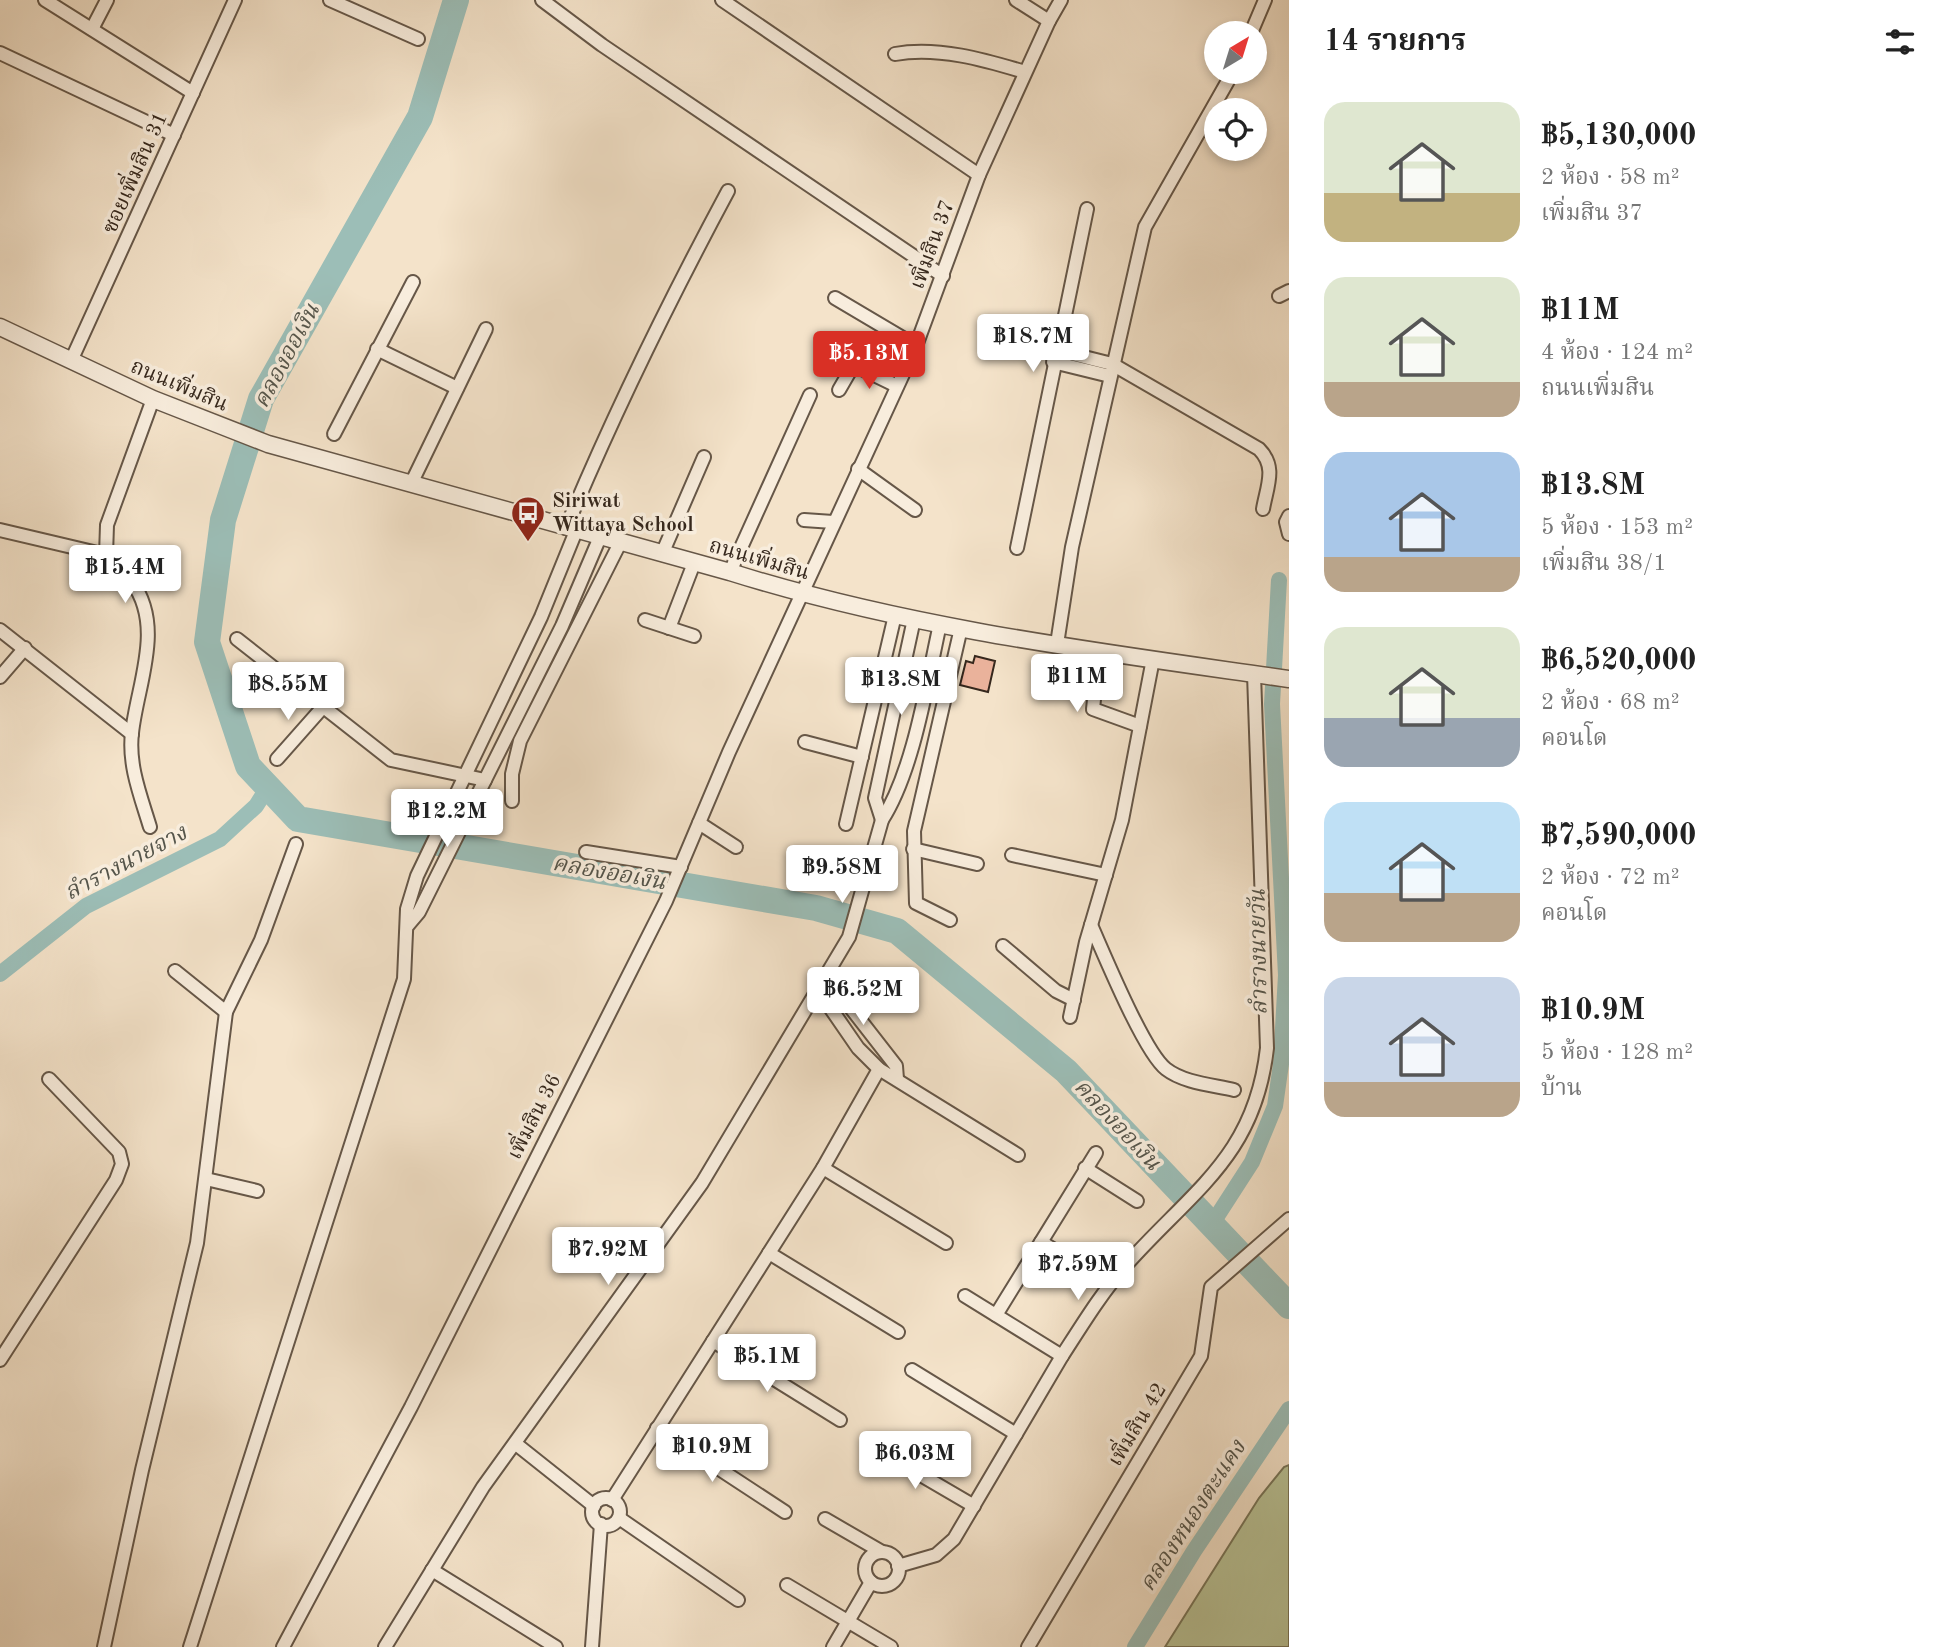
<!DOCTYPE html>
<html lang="th">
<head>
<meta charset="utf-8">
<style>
	:root { --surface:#fff; --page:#f6f6f6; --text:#222; --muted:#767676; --accent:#d93025 }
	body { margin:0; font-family:"Old Standard TT","Noto Serif Thai",serif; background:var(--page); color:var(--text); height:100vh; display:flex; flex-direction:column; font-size:26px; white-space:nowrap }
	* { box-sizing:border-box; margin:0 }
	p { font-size:23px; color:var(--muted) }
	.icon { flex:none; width:38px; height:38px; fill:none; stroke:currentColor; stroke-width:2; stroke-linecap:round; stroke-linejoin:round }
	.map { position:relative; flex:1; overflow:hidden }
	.panel { display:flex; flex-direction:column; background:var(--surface); width:665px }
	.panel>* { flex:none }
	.needle { width:46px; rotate:38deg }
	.controls { position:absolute; left:1204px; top:21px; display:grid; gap:14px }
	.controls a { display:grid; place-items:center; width:63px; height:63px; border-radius:50%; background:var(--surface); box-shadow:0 4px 10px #0003; font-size:35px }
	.price { position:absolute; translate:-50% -60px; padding:0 16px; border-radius:7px; background:#fff; color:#222; font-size:23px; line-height:46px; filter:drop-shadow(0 2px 4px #0008) }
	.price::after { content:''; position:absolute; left:50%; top:42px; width:21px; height:16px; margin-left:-10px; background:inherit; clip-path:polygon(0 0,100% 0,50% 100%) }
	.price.selected { background:var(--accent); color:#fff }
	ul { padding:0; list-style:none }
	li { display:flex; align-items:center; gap:21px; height:175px; padding:0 35px }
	li span { display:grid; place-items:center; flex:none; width:196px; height:140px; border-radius:21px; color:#555 }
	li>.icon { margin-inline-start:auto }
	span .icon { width:84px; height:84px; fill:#fffc; stroke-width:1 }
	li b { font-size:30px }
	h2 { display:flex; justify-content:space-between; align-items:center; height:84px; padding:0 35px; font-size:30px }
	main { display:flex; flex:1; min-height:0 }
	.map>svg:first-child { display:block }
	.green { fill:#b9c498; stroke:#78765a; stroke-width:2 }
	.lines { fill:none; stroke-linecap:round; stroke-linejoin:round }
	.canal { stroke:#9cbeb7; stroke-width:16 }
	.river { stroke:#9cbeb7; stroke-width:26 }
	.building { fill:#eab29b; stroke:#36281d; stroke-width:2 }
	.minor-casing { stroke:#665748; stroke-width:16 }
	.tertiary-casing { stroke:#665748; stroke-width:19 }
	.minor { stroke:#f8eddd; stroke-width:12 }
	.tertiary { stroke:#f8eddd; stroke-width:16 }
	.labels { text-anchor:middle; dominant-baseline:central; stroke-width:7; stroke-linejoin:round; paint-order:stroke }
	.street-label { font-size:21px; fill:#36281d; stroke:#f8eddd }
	.poi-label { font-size:21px; font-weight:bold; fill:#36281d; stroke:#f8eddd; text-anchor:start }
	.water-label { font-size:23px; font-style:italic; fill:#55554b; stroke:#f8eddd }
</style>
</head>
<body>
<main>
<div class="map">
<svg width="1289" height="1647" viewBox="0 0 1289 1647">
	<rect width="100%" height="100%" fill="#f4e3ca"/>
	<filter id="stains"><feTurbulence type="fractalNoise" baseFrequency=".00286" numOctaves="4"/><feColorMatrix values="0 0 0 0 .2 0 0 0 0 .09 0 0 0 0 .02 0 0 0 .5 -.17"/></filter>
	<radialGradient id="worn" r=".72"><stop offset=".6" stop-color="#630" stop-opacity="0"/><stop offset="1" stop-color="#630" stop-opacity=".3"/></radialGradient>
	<polygon class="green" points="1289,1465 1289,1647 1165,1647 1259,1498 1284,1467"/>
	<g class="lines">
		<g class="canal">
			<polyline points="0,974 86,906 220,839 256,806 268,787"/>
			<polyline points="1212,1224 1252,1162 1275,1106 1281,1064 1286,975 1272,704 1279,580"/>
			<polyline points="1135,1647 1194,1551 1289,1409"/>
		</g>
		<polyline class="river" points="456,0 420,117 261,399 223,520 207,642 248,766 298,819 816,908 897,931 1066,1071 1289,1306"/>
	</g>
	<polygon class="building" points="975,656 995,661 988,692 960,685 966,661 973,663"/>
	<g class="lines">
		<g class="minor-casing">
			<g id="minor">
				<polyline points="45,0 193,93"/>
				<polyline points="330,0 418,39"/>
				<polyline points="542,0 602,45 943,276"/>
				<polyline points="722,0 979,175"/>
				<polyline points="1049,21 1061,0"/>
				<polyline points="92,29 107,0"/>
				<polyline points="1251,33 1265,0"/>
				<polyline points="0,53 174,135"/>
				<path d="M 895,54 C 937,46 985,60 1025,72"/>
				<polyline points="1279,296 1289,291"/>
				<polyline points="835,298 916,346"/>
				<polyline points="377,349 457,388"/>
				<path d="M 1056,350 L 1112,364 L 1259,449 C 1277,467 1267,486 1263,509"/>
				<polyline points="71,361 235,0"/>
				<polyline points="1053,362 1110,376"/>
				<polyline points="839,390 850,371 858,367 897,386"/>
				<polyline points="334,434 413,282"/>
				<polyline points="858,469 915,510"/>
				<polyline points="411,484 486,329"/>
				<polyline points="1289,516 1286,522 1289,534"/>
				<polyline points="804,520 833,522"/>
				<path d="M 566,528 C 614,413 669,301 728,191"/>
				<polyline points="0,530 106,555"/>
				<polyline points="1017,548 1087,209"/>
				<polyline points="662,554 704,457"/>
				<polyline points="730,572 810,395"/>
				<polyline points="645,620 694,636"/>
				<polyline points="669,628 694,563"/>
				<polyline points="0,630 132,734"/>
				<polyline points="237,639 391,760 485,780"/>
				<polyline points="1057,644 1072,547 1145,227 1233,72"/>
				<polyline points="1099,651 1093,709 1140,726"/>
				<polyline points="0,677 25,648"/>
				<polyline points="805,742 862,757"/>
				<polyline points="277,759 323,707"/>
				<polyline points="512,801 512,774 520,741 620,543"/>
				<polyline points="882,820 875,798 914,619"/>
				<polyline points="699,823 736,847"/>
				<polyline points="846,824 895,615"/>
				<path d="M 150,827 C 141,797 128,765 132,733 C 137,685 165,627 132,582 C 125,572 115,563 106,555 L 107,525 L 153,399"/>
				<polyline points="913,849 977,864"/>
				<polyline points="586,852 681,867"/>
				<polyline points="1012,855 1106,875"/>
				<polyline points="950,920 916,903 914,831 961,628"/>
				<polyline points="408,925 419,912 562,626 600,537"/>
				<path d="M 1091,925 C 1104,954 1144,1052 1166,1069 C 1184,1083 1213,1085 1234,1090"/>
				<polyline points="1003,946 1056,991 1074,1000"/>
				<polyline points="175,971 226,1012"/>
				<polyline points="826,976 896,1066 897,1079"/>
				<polyline points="818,990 858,1048 879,1069 1018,1155"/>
				<polyline points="1070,1017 1086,942 1122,820 1153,659"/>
				<polyline points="823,1168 946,1243"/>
				<polyline points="1085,1168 1137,1201"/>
				<polyline points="206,1179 257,1191"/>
				<polyline points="1041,1242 1083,1267"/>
				<polyline points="769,1253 898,1332"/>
				<path d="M 965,1296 L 1062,1356 C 1082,1325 1102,1292 1127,1264 C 1193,1190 1255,1156 1267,1048 L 1254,674"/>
				<polyline points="996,1315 1096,1153"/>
				<polyline points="713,1341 840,1420"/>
				<polyline points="0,1360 116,1180 122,1164 119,1152 49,1079"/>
				<polyline points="912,1370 1016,1434"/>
				<polyline points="657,1428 785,1512"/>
				<polyline points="516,1444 594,1506"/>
				<polyline points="873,1447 974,1506"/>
				<circle cx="606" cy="1512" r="14"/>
				<polyline points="612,1500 823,1168 879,1069"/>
				<polyline points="619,1518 738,1600"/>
				<polyline points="825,1519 882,1552"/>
				<circle cx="882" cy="1569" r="17"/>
				<polyline points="898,1566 936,1555 954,1539 1062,1356"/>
				<polyline points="432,1570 556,1647"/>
				<polyline points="787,1585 891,1647"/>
				<polyline points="104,1647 142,1470 197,1243 226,1012 261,940 296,844"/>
				<polyline points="190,1647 404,979 407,909 417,876 541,617 576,531"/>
				<polyline points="283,1647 411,1407 666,901 729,752 916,346 979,175 1049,21 1016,0"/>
				<path d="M 385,1647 L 483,1487 L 702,1183 L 849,937 L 882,820 C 914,770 927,682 940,624"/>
				<polyline points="592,1647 601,1524"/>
				<polyline points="833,1647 871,1582"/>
				<polyline points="1028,1647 1201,1356 1211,1287 1289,1219"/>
			</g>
		</g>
		<g class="tertiary-casing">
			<path id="tertiary" d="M 0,327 L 153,399 L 268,444 L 730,572 C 911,629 1101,652 1289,679"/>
		</g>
		<use href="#minor" class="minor"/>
		<use href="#tertiary" class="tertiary"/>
	</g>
	<defs>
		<g id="bus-pin" transform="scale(1.75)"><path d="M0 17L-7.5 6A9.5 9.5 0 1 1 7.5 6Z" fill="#8f2418" stroke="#f8eddd"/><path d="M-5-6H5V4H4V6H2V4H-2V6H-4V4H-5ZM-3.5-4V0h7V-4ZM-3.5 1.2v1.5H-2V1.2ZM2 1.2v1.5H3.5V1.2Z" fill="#fff"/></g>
	</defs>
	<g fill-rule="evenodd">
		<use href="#bus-pin" x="528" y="513"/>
	</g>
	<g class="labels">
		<g class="street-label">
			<text transform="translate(136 173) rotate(-66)">ซอยเพิ่มสิน 31</text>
			<text transform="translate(933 245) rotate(-70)">เพิ่มสิน 37</text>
			<text transform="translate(179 386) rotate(23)">ถนนเพิ่มสิน</text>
			<text transform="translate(759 560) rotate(16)">ถนนเพิ่มสิน</text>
			<text transform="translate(535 1117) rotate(-63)">เพิ่มสิน 36</text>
			<text transform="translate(1138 1425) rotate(-59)">เพิ่มสิน 42</text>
		</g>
		<g class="poi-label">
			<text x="552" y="501">Siriwat<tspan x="552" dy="24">Wittaya School</tspan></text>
		</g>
		<g class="water-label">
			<text transform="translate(287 356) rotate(-62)">คลองออเงิน</text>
			<text transform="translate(126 863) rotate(-28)">ลำรางนายจาง</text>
			<text transform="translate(609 873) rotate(10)">คลองออเงิน</text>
			<text transform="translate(1259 952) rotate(-91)">ลำรางนายวัน</text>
			<text transform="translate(1117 1125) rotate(47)">คลองออเงิน</text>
			<text transform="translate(1193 1516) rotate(-57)">คลองหนองตะแคง</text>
		</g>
	</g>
	<rect width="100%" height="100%" filter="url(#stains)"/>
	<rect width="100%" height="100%" fill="url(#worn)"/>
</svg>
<div class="controls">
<a><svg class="needle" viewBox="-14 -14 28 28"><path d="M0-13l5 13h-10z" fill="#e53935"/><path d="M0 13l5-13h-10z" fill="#767676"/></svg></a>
<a><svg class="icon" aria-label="locate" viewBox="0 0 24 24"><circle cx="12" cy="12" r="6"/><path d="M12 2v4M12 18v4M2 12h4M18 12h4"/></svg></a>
</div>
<b class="price" style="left:1033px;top:374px">฿18.7M</b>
<b class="price selected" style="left:869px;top:391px">฿5.13M</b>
<b class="price" style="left:125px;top:605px">฿15.4M</b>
<b class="price" style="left:1077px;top:714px">฿11M</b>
<b class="price" style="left:901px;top:717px">฿13.8M</b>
<b class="price" style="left:288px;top:722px">฿8.55M</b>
<b class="price" style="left:447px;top:849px">฿12.2M</b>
<b class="price" style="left:842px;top:905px">฿9.58M</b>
<b class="price" style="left:863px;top:1027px">฿6.52M</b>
<b class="price" style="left:608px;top:1287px">฿7.92M</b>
<b class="price" style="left:1078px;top:1302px">฿7.59M</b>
<b class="price" style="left:767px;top:1394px">฿5.1M</b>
<b class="price" style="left:712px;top:1484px">฿10.9M</b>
<b class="price" style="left:915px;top:1491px">฿6.03M</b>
</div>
<section class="panel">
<h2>14 รายการ<svg class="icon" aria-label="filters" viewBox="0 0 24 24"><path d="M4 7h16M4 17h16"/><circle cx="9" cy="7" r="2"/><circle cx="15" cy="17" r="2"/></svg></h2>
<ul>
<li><span style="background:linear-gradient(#dfe7d0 65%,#c2b280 0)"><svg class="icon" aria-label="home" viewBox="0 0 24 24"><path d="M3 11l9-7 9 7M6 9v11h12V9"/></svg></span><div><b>฿5,130,000</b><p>2 ห้อง · 58 m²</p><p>เพิ่มสิน 37</p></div></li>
<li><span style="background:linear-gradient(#dfe7d0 75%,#b9a48a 0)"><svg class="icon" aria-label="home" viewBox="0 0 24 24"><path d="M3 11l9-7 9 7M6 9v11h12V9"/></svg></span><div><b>฿11M</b><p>4 ห้อง · 124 m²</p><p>ถนนเพิ่มสิน</p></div></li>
<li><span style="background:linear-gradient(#a9c7e8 75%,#b9a48a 0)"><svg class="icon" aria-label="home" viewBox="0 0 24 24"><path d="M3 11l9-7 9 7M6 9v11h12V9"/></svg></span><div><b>฿13.8M</b><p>5 ห้อง · 153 m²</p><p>เพิ่มสิน 38/1</p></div></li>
<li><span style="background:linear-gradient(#dfe7d0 65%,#9aa5b1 0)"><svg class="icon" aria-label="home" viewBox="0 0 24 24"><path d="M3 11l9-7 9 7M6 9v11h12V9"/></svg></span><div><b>฿6,520,000</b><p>2 ห้อง · 68 m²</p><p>คอนโด</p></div></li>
<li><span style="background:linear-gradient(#bfe0f5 65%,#b9a48a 0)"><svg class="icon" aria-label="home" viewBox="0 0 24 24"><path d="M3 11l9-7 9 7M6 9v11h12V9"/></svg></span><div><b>฿7,590,000</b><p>2 ห้อง · 72 m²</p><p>คอนโด</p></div></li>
<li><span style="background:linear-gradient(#c9d6e8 75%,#b9a48a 0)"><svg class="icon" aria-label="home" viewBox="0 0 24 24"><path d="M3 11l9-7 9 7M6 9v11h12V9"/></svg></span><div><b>฿10.9M</b><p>5 ห้อง · 128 m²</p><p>บ้าน</p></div></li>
</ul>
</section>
</main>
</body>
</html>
